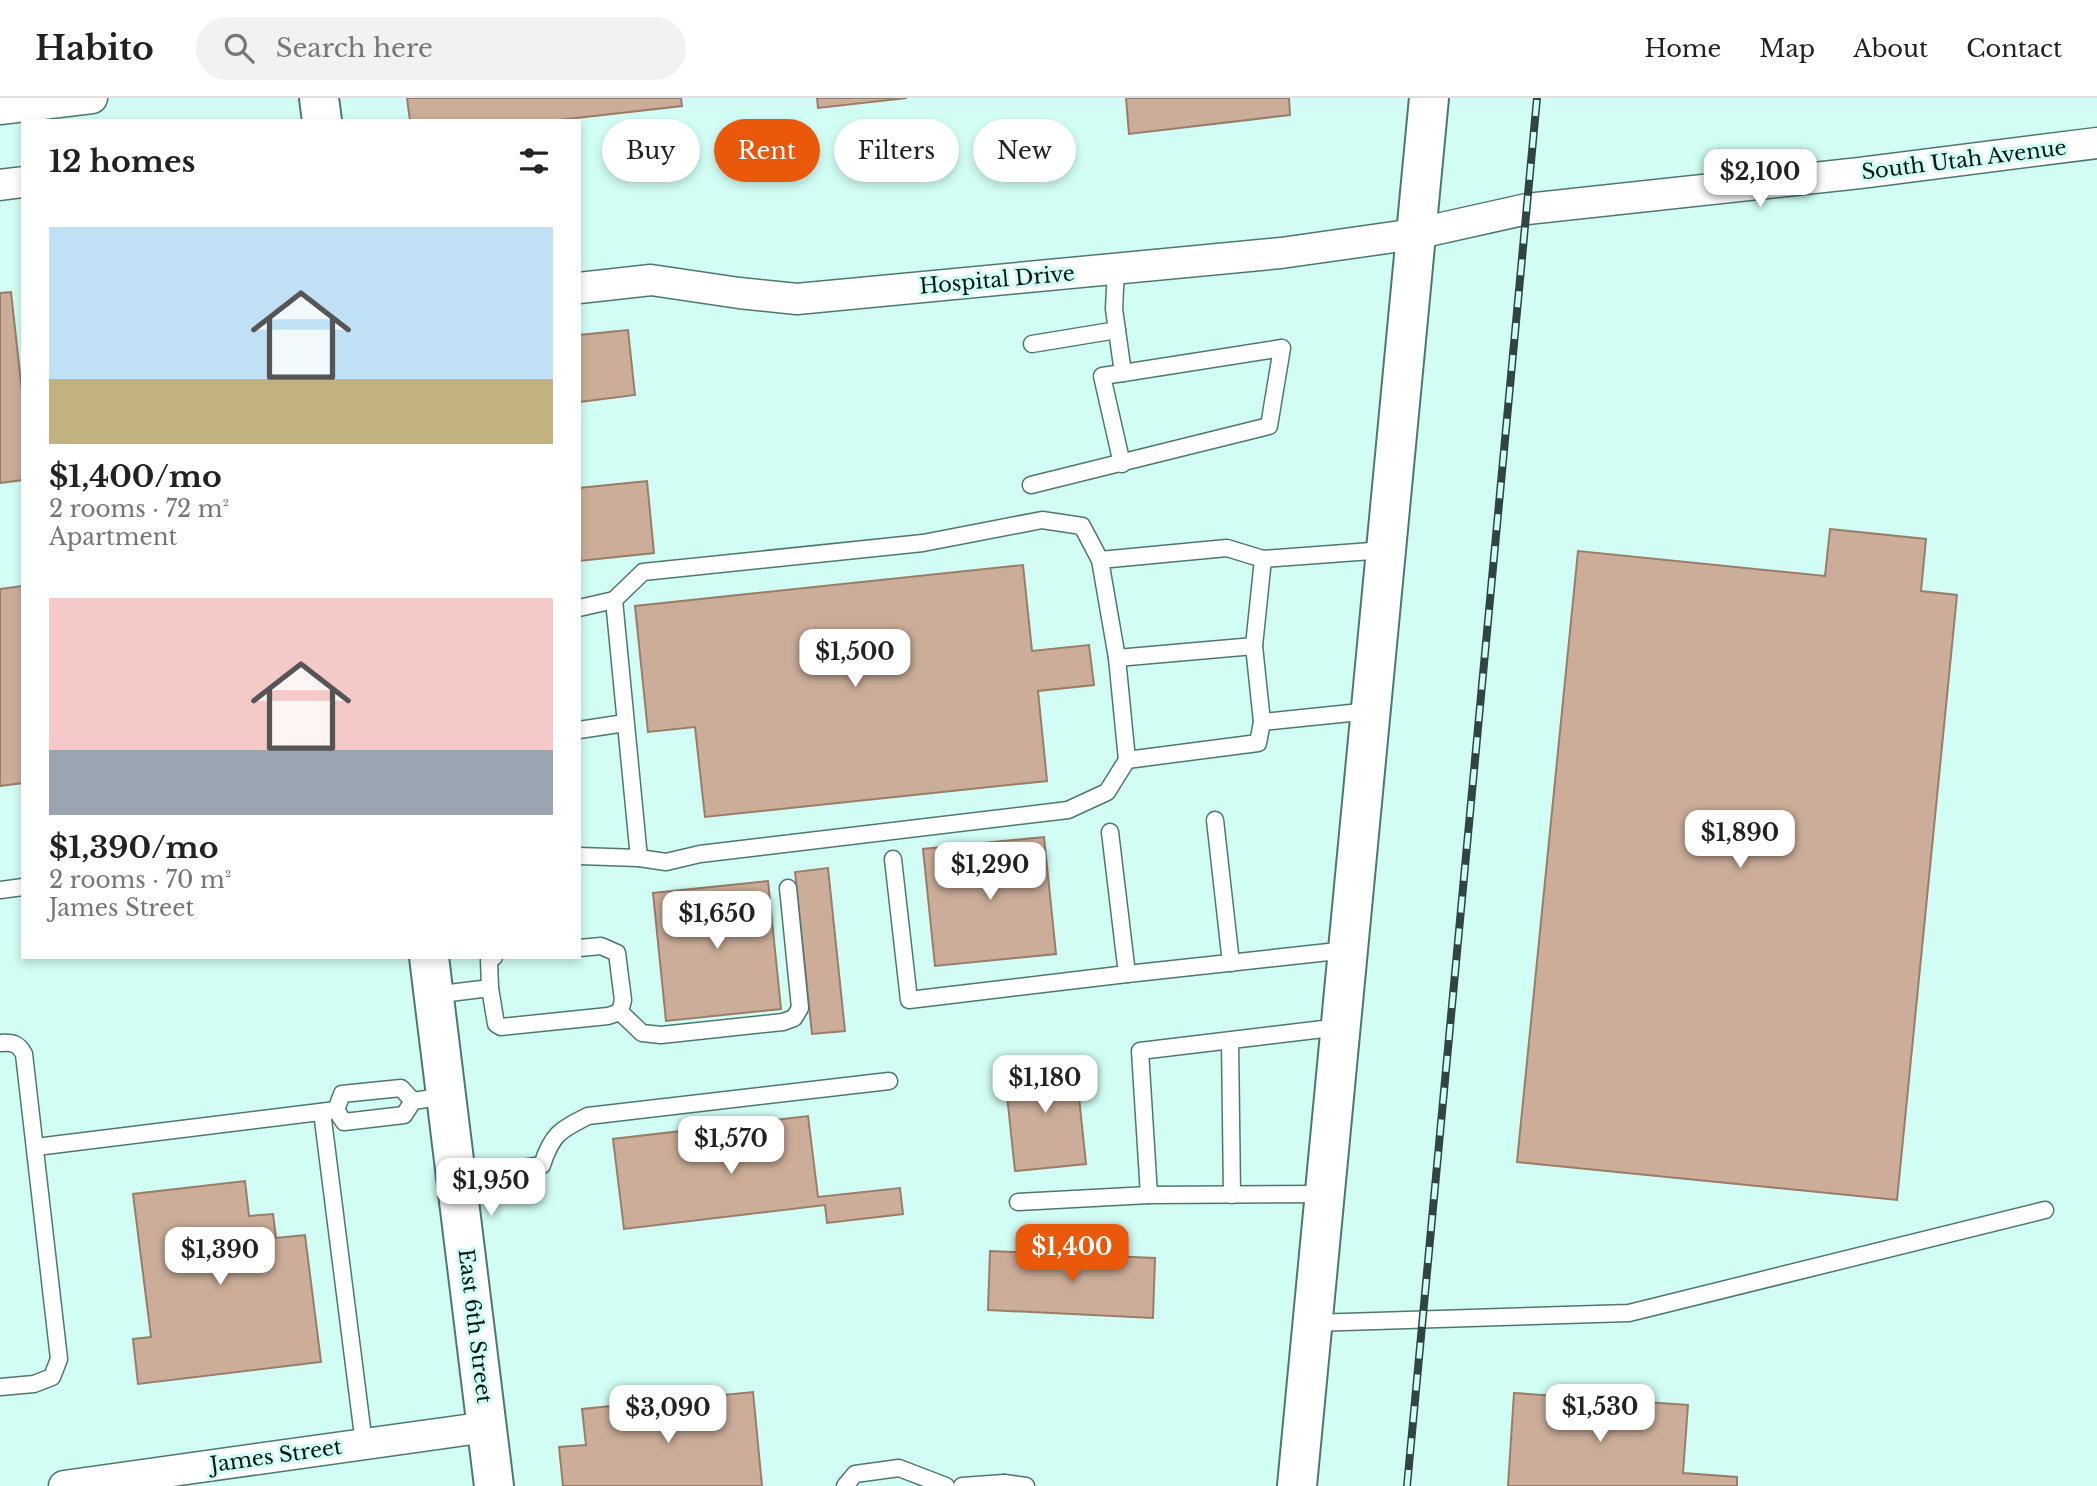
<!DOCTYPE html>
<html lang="en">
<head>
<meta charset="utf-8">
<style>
	:root { --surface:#fff; --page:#f2f2f2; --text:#222; --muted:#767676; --line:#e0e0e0; --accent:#ea580c }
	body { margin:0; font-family:"Libre Baskerville",serif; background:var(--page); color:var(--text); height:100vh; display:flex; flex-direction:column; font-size:26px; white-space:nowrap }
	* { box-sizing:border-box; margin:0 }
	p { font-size:23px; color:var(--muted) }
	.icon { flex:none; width:38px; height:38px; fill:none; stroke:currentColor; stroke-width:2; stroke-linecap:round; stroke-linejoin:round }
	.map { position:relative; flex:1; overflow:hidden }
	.panel { position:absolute; left:21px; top:21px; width:560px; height:840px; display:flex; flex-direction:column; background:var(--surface); border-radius:0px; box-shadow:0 4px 10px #0003 }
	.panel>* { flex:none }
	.banner { position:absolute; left:602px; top:21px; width:665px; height:63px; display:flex; gap:14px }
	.price { position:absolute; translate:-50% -60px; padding:0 16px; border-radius:14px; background:#fff; color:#222; font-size:23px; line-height:46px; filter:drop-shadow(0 2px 4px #0008) }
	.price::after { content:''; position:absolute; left:50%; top:42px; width:21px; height:16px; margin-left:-10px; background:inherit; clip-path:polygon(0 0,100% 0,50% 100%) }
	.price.current { background:var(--accent); color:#fff }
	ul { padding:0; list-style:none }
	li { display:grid; align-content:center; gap:14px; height:371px; padding:0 28px }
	li span { display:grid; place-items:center; height:217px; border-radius:0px; color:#555 }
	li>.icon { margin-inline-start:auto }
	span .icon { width:126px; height:126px; fill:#fffc; stroke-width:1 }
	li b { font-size:30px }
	h2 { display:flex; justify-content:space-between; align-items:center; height:84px; padding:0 28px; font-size:30px }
	.tag { padding:0 24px; border-radius:32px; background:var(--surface); box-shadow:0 4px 10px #0003; font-size:24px; line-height:63px }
	.tag.current { background:var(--accent); color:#fff }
	header { display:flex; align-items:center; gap:42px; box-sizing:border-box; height:98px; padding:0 35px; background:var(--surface); border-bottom:2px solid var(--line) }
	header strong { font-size:33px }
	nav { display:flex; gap:38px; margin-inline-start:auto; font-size:24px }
	.search { width:490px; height:63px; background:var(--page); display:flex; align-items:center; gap:18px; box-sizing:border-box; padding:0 24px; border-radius:38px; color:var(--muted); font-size:26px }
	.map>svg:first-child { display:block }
	.building { fill:#ccad99; stroke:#9a7d69; stroke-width:2 }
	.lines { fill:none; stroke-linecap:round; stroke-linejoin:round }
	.service-casing { stroke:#4f7770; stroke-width:19 }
	.minor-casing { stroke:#4f7770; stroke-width:33 }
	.tertiary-casing { stroke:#4f7770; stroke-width:42 }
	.primary-casing { stroke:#4f7770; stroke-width:42 }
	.service { stroke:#fff; stroke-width:16 }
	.minor { stroke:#fff; stroke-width:30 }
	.tertiary { stroke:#fff; stroke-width:38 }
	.primary { stroke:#fff; stroke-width:38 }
	.rail-casing { stroke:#304541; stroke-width:8 }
	.rail { stroke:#d1fdf5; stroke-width:5; stroke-dasharray:16; stroke-linecap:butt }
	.labels { text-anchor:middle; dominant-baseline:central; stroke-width:6; stroke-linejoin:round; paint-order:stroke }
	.street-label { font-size:21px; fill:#081815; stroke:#d1fdf5 }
</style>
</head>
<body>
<header>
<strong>Habito</strong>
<div class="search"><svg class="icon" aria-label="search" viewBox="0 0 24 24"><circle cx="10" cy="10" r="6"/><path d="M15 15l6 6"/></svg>Search here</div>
<nav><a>Home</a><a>Map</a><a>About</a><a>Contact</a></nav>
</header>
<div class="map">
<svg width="2097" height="1388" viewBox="0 0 2097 1388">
	<rect width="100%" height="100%" fill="#d1fdf5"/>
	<g class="building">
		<polygon points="407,0 681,0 682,8 550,23 410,23"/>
		<polygon points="817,0 907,0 818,10"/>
		<polygon points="1126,0 1289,0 1290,17 1129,36"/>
		<polygon points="11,194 23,303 23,382 0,385 0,195"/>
		<polygon points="628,232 635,297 579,304 579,237"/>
		<polygon points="647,383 654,455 579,463 579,390"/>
		<polygon points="1830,431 1926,441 1921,493 1957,497 1897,1102 1517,1064 1578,453 1825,478"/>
		<polygon points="1023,467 1032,553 1089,547 1094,587 1038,593 1047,683 705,719 695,629 648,634 635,508"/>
		<polygon points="23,488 23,685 0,688 0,491"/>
		<polygon points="1044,739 1056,856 935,868 923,751"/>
		<polygon points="828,770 845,933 812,936 795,774"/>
		<polygon points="768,783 781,911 666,923 653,795"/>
		<polygon points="1075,961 1086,1066 1015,1073 1004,969"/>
		<polygon points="808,1018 818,1099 900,1090 903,1116 827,1125 825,1107 624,1131 613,1041"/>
		<polygon points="245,1083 249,1118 273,1116 276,1140 305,1137 321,1264 138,1286 133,1241 151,1239 133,1096"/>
		<polygon points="990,1153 1155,1160 1153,1220 988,1212"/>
		<polygon points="753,1294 762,1388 563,1388 559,1349 586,1347 582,1311"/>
		<polygon points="1514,1295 1688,1307 1683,1375 1737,1379 1737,1388 1508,1388"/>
	</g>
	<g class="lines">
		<g class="service-casing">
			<g id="service">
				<polyline points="1032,246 1117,232"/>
				<polyline points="1122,366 1102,278 1123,275"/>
				<polyline points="1031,387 1269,328 1282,250 1123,275 1114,211 1116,171"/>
				<polyline points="579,510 614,502 643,474 923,445 1042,422 1082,428 1100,462"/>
				<polyline points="1117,560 1254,548"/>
				<polyline points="1370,613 1262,624 1254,548 1263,461 1385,452"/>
				<polyline points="1262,624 1258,645 1127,662 1117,560 1100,462 1227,450 1263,461"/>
				<polyline points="579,632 625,625"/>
				<polyline points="1215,722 1231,865"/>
				<polyline points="1110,734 1127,876 1347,852"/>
				<polyline points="579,758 639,760 614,502"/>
				<polyline points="639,760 666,764 700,756 1068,712 1107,694 1127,662"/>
				<polyline points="893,761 909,902 1127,876"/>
				<polyline points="0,792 23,789"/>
				<polyline points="579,850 601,848 617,855 623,902 620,914 642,935 661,937 783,924 794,920 800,910 788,790"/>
				<polyline points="490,890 496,926 501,929 608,918 620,914"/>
				<polyline points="433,897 490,890 489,862 494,859"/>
				<polyline points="1230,943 1232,1097"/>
				<path d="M 0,945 C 12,944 18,945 24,956 L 59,1261 L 52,1279 L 34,1286 L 0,1289"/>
				<polyline points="336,1012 344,1024 404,1017 413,1003 446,998"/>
				<polyline points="336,1012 342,996 401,990 413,1003"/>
				<polyline points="322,1014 364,1346"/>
				<polyline points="36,1049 336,1012"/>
				<path d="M 456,1080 L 542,1067 C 552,1036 560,1032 588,1018 L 889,983"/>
				<polyline points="1324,1096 1149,1097 1140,953 1340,929"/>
				<polyline points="1018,1104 1149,1097"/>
				<polyline points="1312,1225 1629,1215 2045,1112"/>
				<polyline points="845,1388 855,1376 899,1370 946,1388"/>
				<polyline points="962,1388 1004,1385"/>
				<polyline points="1004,1388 1004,1385 1026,1388"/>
			</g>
		</g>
		<g class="minor-casing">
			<g id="minor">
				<polyline points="0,11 92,0"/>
				<polyline points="0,87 23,84"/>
				<polyline points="579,190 651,182 739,195 797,201 1281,155 1415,136 1527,111 1860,75 2097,45"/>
				<polyline points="64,1388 487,1329"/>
			</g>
		</g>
		<g class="tertiary-casing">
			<g id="tertiary">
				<polyline points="319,0 322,23"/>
				<polyline points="429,859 494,1388"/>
			</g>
		</g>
		<g class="primary-casing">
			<polyline id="primary" points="1297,1388 1429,0"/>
		</g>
		<use href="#service" class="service"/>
		<use href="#minor" class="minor"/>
		<use href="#tertiary" class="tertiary"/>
		<use href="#primary" class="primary"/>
		<g class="rail-casing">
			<polyline id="rail" points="1407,1388 1537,0"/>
		</g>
		<use href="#rail" class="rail"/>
	</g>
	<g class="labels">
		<g class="street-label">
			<text transform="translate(1964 62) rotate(-7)">South Utah Avenue</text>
			<text transform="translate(997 182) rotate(-5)">Hospital Drive</text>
			<text transform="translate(475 1228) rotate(83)">East 6th Street</text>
			<text transform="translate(276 1358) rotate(-8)">James Street</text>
		</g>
	</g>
</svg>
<b class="price" style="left:1760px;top:111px">$2,100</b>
<b class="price" style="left:855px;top:591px">$1,500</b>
<b class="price" style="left:1740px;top:772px">$1,890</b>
<b class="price" style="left:990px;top:804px">$1,290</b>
<b class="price" style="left:717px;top:853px">$1,650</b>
<b class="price" style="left:1045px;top:1017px">$1,180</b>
<b class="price" style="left:731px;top:1078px">$1,570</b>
<b class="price" style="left:491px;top:1120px">$1,950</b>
<b class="price current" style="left:1072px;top:1186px">$1,400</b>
<b class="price" style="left:220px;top:1189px">$1,390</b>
<b class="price" style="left:1600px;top:1346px">$1,530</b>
<b class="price" style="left:668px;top:1347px">$3,090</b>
<div class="banner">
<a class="tag">Buy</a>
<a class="tag current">Rent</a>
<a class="tag">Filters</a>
<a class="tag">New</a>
</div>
<section class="panel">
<h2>12 homes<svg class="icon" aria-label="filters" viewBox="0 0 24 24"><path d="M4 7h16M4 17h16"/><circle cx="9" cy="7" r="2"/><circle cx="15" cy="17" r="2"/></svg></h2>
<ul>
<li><span style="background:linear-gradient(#bfe0f5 70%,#c2b280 0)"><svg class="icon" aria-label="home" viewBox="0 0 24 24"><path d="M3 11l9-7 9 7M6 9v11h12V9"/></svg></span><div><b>$1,400/mo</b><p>2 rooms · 72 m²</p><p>Apartment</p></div></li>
<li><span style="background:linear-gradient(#f6c9c9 70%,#9aa5b1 0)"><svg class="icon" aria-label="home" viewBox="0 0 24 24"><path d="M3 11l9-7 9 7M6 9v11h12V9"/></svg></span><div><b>$1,390/mo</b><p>2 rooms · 70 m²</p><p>James Street</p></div></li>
</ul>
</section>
</div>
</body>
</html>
